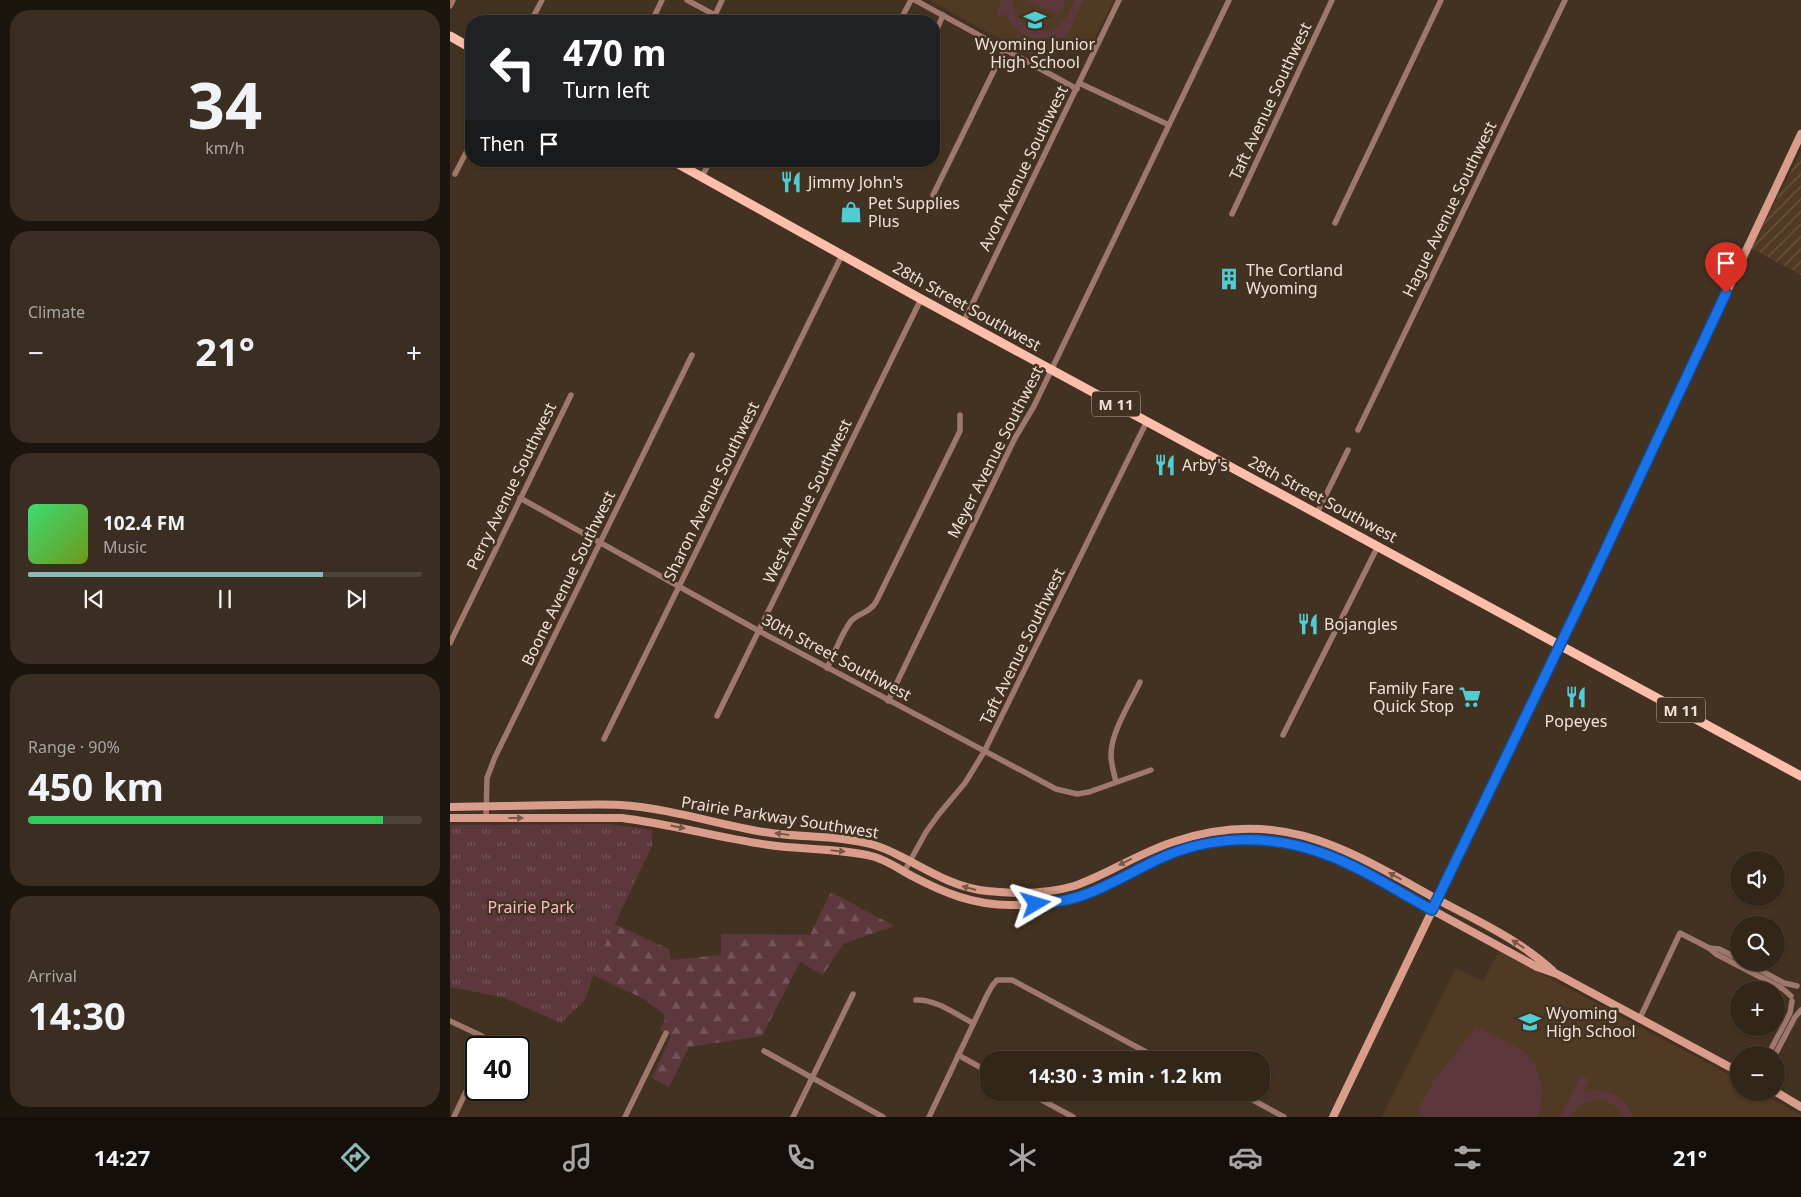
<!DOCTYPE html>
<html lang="en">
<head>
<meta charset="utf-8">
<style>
  body { margin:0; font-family:"Noto Sans",sans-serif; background:#3a2e22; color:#f1f3f6; height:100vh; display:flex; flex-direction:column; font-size:19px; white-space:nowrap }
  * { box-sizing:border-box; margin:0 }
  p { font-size:16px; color:#a8a5a2 }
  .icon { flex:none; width:28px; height:28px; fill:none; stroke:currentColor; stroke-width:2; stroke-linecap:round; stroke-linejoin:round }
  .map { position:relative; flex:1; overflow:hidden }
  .side { display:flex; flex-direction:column; gap:10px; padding:10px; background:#1c150e; width:450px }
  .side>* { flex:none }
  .guide { position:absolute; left:15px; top:15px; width:475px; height:152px; border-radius:20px; box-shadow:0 1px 4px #0004,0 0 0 1px #4d4338; background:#202124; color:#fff; overflow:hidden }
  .tools { position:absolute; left:1280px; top:851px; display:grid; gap:10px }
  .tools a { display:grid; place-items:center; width:55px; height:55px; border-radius:50%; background:#322619; box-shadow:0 1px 4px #0004,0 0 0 1px #4d4338; font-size:25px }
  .speed { position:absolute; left:15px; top:1036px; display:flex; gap:10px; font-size:25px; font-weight:700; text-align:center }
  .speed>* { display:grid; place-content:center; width:65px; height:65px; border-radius:50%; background:#322619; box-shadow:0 1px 4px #0004,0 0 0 1px #4d4338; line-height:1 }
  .speed .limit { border:2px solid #111; border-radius:8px; background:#fff; color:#111 }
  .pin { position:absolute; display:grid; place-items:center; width:42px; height:42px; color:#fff; margin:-51px -21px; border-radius:50% 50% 50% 0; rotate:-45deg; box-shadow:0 0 5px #0007 }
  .pin .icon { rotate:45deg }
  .me { position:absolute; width:55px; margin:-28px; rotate:83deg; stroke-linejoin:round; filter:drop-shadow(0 0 4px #0008) }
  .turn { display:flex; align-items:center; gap:18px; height:105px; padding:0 15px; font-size:22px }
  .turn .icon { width:65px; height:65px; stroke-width:2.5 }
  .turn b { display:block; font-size:35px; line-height:42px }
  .then { display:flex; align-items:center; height:48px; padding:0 15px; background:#0003; gap:10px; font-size:19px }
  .big { font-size:38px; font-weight:700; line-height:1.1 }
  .side .tile { flex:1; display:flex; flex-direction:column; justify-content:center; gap:8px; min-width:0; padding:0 18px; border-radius:20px; background:#3a2e22 }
  .side .dial { align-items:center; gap:0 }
  .dial b { font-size:65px; line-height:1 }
  .song { display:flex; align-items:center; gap:15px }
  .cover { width:60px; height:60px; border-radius:8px; background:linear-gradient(135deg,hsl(140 70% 55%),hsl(80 70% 35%)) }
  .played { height:5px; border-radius:2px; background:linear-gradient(90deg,#8bbbb9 75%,#4d4338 75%) }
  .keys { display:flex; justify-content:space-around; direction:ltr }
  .heat { display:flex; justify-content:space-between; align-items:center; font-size:28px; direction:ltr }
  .charge { height:8px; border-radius:4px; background:linear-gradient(90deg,#34c759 90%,#4d4338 0) }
  .trip { position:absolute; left:530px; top:1051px; width:290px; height:50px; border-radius:20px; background:#322619; box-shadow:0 1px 4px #0004,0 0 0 1px #4d4338; font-weight:700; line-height:50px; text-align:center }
  .dock { display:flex; height:80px; justify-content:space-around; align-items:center; background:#140f0a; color:#a8a5a2 }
  .dock .icon { width:35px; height:35px }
  .dock .on { color:#8bbbb9 }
  .dock b { font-size:22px; color:#f1f3f6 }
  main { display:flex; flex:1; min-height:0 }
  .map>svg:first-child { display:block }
  .built { fill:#513a24 }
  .industrial { fill:url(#industrial-furrows) }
  .green { fill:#5c383d }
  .forest { fill:url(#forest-firs) }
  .park { fill:url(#park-tufts) }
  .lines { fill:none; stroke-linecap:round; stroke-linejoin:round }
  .street { stroke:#9f786d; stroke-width:5.5 }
  .secondary { stroke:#da9d8b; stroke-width:8 }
  .primary { stroke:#febeab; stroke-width:9 }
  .oneway { fill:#785746 }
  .route-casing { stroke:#114b97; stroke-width:12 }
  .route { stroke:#1a73e8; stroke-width:9 }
  .labels { text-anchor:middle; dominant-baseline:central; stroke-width:5; stroke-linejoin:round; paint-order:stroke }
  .shield { fill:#433221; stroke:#bbada1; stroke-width:1 }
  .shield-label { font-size:15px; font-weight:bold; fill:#eee2d8 }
  .poi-label { font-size:16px; fill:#eee2d8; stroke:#433221; text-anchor:start }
  .street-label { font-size:16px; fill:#eee2d8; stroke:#433221 }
  .park-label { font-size:16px; fill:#f9bec6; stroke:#433221 }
</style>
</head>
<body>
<main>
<section class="side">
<div class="tile dial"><b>34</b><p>km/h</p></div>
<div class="tile"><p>Climate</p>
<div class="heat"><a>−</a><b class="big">21°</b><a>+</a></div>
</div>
<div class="tile">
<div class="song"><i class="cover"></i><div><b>102.4 FM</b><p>Music</p></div></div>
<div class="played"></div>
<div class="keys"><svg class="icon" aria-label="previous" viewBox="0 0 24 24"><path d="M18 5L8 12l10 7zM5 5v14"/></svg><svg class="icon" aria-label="pause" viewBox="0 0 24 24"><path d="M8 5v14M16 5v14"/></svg><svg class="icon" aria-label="next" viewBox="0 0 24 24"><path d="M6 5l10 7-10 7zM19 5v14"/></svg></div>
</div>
<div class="tile"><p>Range · 90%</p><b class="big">450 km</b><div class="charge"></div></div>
<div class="tile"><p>Arrival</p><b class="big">14:30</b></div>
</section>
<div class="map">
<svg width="1351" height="1117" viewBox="0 0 1351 1117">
  <defs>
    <pattern id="industrial-furrows" width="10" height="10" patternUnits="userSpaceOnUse" patternTransform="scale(1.25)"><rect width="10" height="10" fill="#513a24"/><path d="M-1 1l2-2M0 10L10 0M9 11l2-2" fill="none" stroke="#6a5643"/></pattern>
    <pattern id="forest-firs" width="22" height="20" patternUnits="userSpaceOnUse" patternTransform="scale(1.25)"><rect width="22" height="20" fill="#5c383d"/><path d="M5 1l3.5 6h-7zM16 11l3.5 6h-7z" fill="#745458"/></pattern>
    <pattern id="park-tufts" width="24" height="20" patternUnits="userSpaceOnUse" patternTransform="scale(1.25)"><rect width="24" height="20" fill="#5c383d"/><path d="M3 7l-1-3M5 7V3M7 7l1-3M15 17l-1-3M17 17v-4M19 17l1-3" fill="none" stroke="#745458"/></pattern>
  </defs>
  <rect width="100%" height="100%" fill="#433221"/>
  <!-- built -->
  <g class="built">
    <path d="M479 0H664L637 54 612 41 599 66Z"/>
    <path d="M1049 951 1289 1080V1092L1311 1093 1351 1115V1117H932L1006 968 1033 981Z"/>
  </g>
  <!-- industrial -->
  <path class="industrial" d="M1351 152V275L1301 248Z"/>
  <!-- green -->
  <g class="green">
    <path d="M552 0H563C563 27 594 43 613 21 619 16 621 7 625 0H634L615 40 606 36C585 44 563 35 556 12L553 18 546 13Z"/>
    <path d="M575 0H616L609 15Z"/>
    <path d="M1026 1027C1041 1035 1066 1044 1077 1055 1092 1070 1097 1099 1087 1117H972L969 1108 984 1080Z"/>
    <path d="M1131 1076 1139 1080 1134 1092C1155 1087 1176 1094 1182 1117H1173C1162 1093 1132 1095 1120 1117H1110Z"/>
  </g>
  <!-- forest -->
  <path class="forest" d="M381 892 444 926 393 944 373 975 350 962 312 1036 239 1047 219 1087 202 1078 221 1036 210 1030 215 1019 214 1014 194 999 143 975 149 957 164 924 219 949 221 960 271 955V934L360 935Z"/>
  <!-- park -->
  <path class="park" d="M160 824 202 830V846L149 957 135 1000 111 1023 52 997 0 987V825Z"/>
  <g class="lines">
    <!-- street -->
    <g class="street">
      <path d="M237 0 276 21"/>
      <path d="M465 0 627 89"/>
      <path d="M0 6 3 0"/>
      <path d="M265 15 272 0"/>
      <path d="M81 21 92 0"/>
      <path d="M202 21 212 0"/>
      <path d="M450 21 461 0"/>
      <path d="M484 36 493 15"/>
      <path d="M629 83 719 125"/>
      <path d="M5 174 21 143"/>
      <path d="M252 177 260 161"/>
      <path d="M483 195 554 50"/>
      <path d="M782 214 882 0"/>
      <path d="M885 223 991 0"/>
      <path d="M514 321 669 0"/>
      <path d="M908 430 1115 0"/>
      <path d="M70 498 309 631 606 789 627 794 639 792 701 770"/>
      <path d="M867 513 898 450"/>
      <path d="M0 643 121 395"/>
      <path d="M377 668C385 653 391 634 401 621 409 612 419 614 426 602L510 431V415"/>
      <path d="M438 701 565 438 584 406 779 0"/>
      <path d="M267 716 471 299"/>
      <path d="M833 735 928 546"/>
      <path d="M154 739 392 255"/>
      <path d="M666 782C664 773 661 764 661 755 661 732 680 703 690 682"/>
      <path d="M36 818 37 778 45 757 242 355"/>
      <path d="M454 872 476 832 489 814 515 783 534 752 697 421"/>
      <path d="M1259 948 1269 949 1289 959"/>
      <path d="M1295 962 1334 983 1347 986"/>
      <path d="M466 1000C486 999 505 1014 523 1023"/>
      <path d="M1189 1020 1230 933 1259 948 1266 954 1333 989 1341 996"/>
      <path d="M0 1021 32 1036 38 1043 36 1048"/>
      <path d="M314 1051 433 1117"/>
      <path d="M508 1055 539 1072"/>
      <path d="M1318 1055 1340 1013 1342 1001"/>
      <path d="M1325 1055 1345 1017 1351 1010"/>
      <path d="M577 1092 623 1117"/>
      <path d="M784 1092 801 1099 834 1117"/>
      <path d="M4 1117 26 1070"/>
      <path d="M175 1117 216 1033"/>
      <path d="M343 1117 403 994"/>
      <path d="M479 1117 537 995 542 986 547 980H562L711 1060"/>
    </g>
    <!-- secondary -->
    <g class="secondary">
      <path d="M0 807C37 806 74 806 111 805 131 805 150 804 170 805 218 808 266 824 314 832 350 838 389 835 424 845 435 848 446 854 456 859 482 873 507 888 537 891 565 894 597 894 624 886 659 874 690 852 726 841 835 805 902 853 994 903 1032 923 1072 942 1103 971"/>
      <path d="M0 818H172C221 824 269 838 319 845 354 850 391 848 425 857 438 861 451 870 462 876 494 893 524 905 560 905 589 905 620 902 646 890 671 879 694 865 718 855 780 830 845 838 903 867L1087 967 1107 974 1289 1072"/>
      <path d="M1326 1092 1351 1107"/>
      <path d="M883 1117 1149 563 1351 134"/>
    </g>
    <!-- primary -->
    <g class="primary">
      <path d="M0 36 21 48"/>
      <path d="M223 161 471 299 1351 776"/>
    </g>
  </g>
  <!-- one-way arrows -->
  <defs><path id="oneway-solid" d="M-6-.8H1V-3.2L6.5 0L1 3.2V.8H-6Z" transform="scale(1.25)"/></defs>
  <g class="oneway">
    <use href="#oneway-solid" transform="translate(66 818)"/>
    <use href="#oneway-solid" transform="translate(228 827) rotate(11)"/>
    <use href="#oneway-solid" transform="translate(332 834) rotate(-173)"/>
    <use href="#oneway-solid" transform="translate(388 851) rotate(6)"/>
    <use href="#oneway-solid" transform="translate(675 862) rotate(154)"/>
    <use href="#oneway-solid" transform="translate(945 876) rotate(-151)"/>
    <use href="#oneway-solid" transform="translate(519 888) rotate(-165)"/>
    <use href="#oneway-solid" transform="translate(1068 944) rotate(-147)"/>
  </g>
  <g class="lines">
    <!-- route casing -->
    <g class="route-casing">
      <path id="route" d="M586 904C601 903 616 901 631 896 658 887 683 871 709 859 760 835 819 834 872 853 909 866 947 891 982 910L1137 589 1276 293"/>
    </g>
    <!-- route -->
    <use href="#route" class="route"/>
  </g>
  <!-- icons -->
  <defs>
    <g id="school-bare" transform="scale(1.725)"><path d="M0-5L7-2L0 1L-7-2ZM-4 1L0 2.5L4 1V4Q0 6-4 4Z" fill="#51ccd3" stroke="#433221" stroke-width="2.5" paint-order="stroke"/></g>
    <g id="restaurant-bare" transform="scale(1.725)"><path d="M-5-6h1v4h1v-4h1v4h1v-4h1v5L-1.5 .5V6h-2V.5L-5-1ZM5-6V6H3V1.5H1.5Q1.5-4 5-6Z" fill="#51ccd3" stroke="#433221" stroke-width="2.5" paint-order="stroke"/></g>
    <g id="shop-bare" transform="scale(1.725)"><path d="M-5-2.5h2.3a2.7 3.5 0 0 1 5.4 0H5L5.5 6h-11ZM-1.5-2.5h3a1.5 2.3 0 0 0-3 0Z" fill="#51ccd3" stroke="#433221" stroke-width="2.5" paint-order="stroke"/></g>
    <g id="building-bare" transform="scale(1.725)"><path d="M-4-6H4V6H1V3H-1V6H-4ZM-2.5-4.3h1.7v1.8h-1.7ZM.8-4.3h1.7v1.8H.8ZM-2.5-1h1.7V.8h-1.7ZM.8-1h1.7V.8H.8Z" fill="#51ccd3" stroke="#433221" stroke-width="2.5" paint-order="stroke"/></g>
    <g id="supermarket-bare" transform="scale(1.725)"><path d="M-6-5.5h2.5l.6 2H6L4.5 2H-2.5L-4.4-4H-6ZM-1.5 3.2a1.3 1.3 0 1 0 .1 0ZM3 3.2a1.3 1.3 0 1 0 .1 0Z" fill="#51ccd3" stroke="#433221" stroke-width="2.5" paint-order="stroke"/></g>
  </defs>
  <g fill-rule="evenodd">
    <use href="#school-bare" x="585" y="20"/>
    <use href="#restaurant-bare" x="341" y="182"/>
    <use href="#shop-bare" x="401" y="212"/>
    <use href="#building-bare" x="779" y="279"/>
    <use href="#restaurant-bare" x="715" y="465"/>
    <use href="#restaurant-bare" x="858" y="624"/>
    <use href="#supermarket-bare" x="1020" y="697"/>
    <use href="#restaurant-bare" x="1126" y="697"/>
    <use href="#school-bare" x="1080" y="1022"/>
  </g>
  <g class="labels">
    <!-- shield labels -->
    <g class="shield">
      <rect x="642" y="391.5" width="48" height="25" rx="4"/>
      <rect x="1207" y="697.5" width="48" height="25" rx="4"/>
    </g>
    <g class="shield-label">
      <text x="666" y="404">M 11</text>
      <text x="1231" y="710">M 11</text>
    </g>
    <!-- poi labels -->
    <g class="poi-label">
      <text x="585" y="44" text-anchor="middle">Wyoming Junior<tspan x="585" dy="18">High School</tspan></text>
      <text x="358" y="182">Jimmy John's</text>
      <text x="418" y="203">Pet Supplies<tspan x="418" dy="18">Plus</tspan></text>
      <text x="796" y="270">The Cortland<tspan x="796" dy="18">Wyoming</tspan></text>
      <text x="732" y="465">Arby's</text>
      <text x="874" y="624">Bojangles</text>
      <text x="1004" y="688" text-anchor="end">Family Fare<tspan x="1004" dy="18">Quick Stop</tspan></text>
      <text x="1126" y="721" text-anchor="middle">Popeyes</text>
      <text x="1096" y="1013">Wyoming<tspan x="1096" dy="18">High School</tspan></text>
    </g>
    <!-- street labels -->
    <g class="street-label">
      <text transform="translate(820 101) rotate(-65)">Taft Avenue Southwest</text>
      <text transform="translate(573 168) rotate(-64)">Avon Avenue Southwest</text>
      <text transform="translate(999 209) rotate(-64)">Hague Avenue Southwest</text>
      <text transform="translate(517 306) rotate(29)">28th Street Southwest</text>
      <text transform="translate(545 452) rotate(-63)">Meyer Avenue Southwest</text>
      <text transform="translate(61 486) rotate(-64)">Perry Avenue Southwest</text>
      <text transform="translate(261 491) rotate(-64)">Sharon Avenue Southwest</text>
      <text transform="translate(873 499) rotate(28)">28th Street Southwest</text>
      <text transform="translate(357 501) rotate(-64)">West Avenue Southwest</text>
      <text transform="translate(118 578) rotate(-64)">Boone Avenue Southwest</text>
      <text transform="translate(572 646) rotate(-64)">Taft Avenue Southwest</text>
      <text transform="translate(387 657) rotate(28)">30th Street Southwest</text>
      <text transform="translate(330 817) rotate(9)">Prairie Parkway Southwest</text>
    </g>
    <!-- park labels -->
    <g class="park-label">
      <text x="81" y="907">Prairie Park</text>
    </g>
  </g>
</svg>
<div class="tools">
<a><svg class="icon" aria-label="sound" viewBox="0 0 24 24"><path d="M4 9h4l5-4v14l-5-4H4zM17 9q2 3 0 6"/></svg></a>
<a><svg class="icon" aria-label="search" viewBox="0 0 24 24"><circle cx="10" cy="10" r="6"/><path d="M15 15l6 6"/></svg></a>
<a>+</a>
<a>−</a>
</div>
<div class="speed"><div class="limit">40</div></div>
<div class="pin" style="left:1276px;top:293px;background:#d93025"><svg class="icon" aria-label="arrive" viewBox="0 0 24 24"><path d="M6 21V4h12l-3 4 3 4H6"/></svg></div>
<svg class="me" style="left:586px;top:904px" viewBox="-20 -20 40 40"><path d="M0-17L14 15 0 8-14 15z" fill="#1a73e8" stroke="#fff" stroke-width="4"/></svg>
<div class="trip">14:30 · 3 min · 1.2 km</div>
<div class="guide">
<div class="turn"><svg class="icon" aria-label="left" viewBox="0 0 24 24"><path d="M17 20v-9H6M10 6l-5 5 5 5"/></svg><div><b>470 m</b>Turn left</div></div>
<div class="then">Then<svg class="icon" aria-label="arrive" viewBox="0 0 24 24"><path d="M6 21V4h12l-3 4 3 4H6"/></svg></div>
</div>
</div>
</main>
<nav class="dock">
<b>14:27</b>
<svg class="icon on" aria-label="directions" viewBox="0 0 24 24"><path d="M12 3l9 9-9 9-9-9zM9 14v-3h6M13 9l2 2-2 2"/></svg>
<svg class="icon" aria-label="music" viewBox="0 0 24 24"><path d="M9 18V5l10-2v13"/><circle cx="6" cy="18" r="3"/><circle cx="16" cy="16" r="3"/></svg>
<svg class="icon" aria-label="phone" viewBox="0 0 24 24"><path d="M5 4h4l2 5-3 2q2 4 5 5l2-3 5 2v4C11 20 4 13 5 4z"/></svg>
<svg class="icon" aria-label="climate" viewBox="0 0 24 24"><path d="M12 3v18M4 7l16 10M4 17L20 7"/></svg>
<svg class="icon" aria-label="car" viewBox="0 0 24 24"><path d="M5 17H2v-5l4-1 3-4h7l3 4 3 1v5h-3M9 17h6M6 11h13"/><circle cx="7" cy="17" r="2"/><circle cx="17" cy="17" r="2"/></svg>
<svg class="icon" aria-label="filters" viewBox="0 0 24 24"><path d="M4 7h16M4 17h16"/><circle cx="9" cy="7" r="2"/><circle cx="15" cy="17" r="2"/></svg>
<b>21°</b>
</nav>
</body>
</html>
